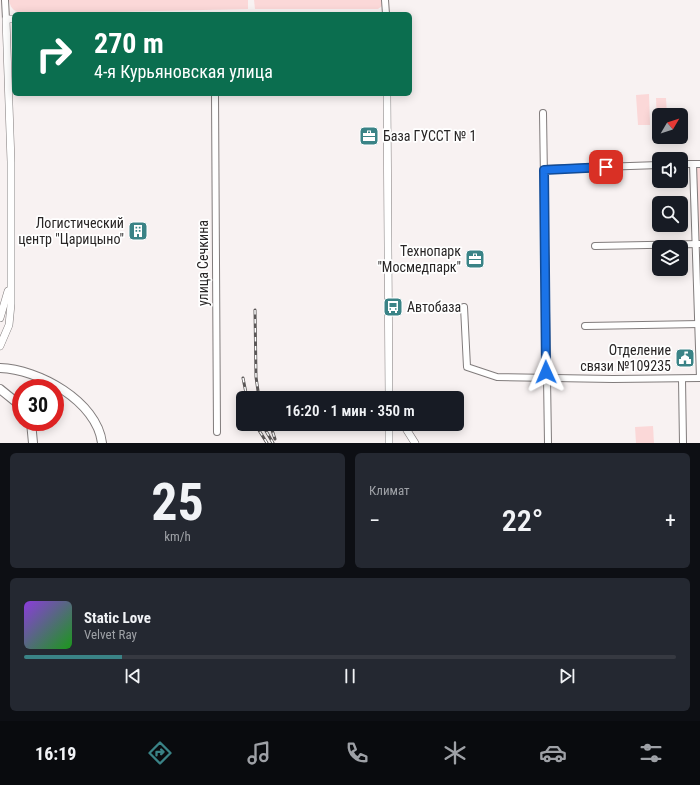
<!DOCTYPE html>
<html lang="ru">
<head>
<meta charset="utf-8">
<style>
  body { margin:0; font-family:"Roboto Condensed",sans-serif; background:#242831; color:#f1f3f6; height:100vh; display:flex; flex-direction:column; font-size:15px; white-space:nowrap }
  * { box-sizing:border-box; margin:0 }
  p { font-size:13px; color:#9ea1a6 }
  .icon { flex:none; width:22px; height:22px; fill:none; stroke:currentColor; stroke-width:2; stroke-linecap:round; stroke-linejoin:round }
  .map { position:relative; height:443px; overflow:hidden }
  .details { display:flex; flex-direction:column; gap:10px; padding:10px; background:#0d0f14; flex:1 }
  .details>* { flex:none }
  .top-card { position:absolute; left:12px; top:12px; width:400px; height:84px; border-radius:6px; box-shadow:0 2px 10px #0003; background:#0b6e4f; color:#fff; overflow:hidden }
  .needle { width:26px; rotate:51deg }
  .fabs { position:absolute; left:652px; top:108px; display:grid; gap:8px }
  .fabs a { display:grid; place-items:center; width:36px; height:36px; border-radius:6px; background:#171b24; box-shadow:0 2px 10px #0003; font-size:20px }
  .speed { position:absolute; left:12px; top:379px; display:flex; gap:8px; font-size:20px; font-weight:700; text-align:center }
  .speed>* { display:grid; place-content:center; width:52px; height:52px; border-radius:50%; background:#171b24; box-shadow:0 2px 10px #0003; line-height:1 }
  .speed .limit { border:6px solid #d22; background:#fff; color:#111 }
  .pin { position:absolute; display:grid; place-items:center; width:34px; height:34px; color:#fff; margin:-17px; border-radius:8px; box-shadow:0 2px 6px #0006 }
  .me { position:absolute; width:44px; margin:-22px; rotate:359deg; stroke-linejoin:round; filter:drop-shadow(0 0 3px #0008) }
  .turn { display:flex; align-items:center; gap:14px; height:84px; padding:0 16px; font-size:18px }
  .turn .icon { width:52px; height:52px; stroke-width:2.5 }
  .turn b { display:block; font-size:28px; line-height:34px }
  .big { font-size:30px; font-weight:600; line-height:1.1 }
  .details .widget { flex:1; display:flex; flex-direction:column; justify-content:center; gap:6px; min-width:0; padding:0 14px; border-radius:6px; background:#242831 }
  .details .dial { align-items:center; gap:0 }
  .dial b { font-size:52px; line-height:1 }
  .song { display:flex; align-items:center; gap:12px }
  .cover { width:48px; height:48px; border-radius:6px; background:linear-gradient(135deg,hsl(270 70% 55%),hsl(120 70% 35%)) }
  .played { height:4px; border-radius:2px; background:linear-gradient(90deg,#3a8386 15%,#363941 15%) }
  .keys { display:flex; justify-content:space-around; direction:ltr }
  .heat { display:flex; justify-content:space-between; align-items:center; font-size:22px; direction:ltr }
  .details .tiles { flex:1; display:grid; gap:10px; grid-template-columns:1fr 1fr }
  .widget:last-child { grid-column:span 2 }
  .trip { position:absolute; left:236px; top:391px; width:228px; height:40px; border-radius:6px; background:#171b24; box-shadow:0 2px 10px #0003; font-weight:600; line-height:40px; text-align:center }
  .dock { display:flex; height:64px; justify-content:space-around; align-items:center; background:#090b0e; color:#9ea1a6 }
  .dock .icon { width:28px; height:28px }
  .dock .selected { color:#3a8386 }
  .dock b { font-size:18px; color:#f1f3f6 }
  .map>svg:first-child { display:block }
  .green { fill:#fbd8d8 }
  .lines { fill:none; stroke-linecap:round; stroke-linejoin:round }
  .minor-casing { stroke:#817c7c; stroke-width:8 }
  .tertiary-casing { stroke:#817c7c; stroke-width:8 }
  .secondary-casing { stroke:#817c7c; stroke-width:10 }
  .minor { stroke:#fff; stroke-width:6 }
  .tertiary { stroke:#fff; stroke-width:7 }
  .secondary { stroke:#fff; stroke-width:8 }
  .rail-casing { stroke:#5b5757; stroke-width:3 }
  .rail { stroke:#fff; stroke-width:1.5; stroke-dasharray:4.5; stroke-linecap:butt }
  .route-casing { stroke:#114b97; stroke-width:10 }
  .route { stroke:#1a73e8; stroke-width:7 }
  .labels { text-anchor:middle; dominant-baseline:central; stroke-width:3.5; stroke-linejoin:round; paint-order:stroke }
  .poi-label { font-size:14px; fill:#282525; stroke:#fff; text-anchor:end }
  .street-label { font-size:14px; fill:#282525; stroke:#fff }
</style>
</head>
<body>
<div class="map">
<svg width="700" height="443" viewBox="0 0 700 443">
  <rect width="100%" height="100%" fill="#f8f2f2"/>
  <!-- green -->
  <g class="green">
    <path d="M9 0H248V9L24 14C15 12 11 10 9 0Z"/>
    <path d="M254 0H382V6L378 9H255Z"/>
    <path d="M649 94 650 125H638L636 95Z"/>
    <path d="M656 98H666L667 115H659V124H657Z"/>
    <path d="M696 168H700V241H697Z"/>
    <path d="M653 426 654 443H636L635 427Z"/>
  </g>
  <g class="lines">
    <!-- minor casing -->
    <g class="minor-casing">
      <g id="minor">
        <path d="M5 0 6 19"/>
        <path d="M385 0 386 14"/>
        <path d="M215 94 217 432"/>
        <path d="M543 113 548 443"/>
        <path d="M681 164H700"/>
        <path d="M693 164 700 378"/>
        <path d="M544 169 659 165"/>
        <path d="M595 246 700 244"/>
        <path d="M464 307 467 367 497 377 613 379 700 378"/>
        <path d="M585 326 700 324"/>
        <path d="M682 379 683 443"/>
      </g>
    </g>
    <!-- tertiary casing -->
    <g class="tertiary-casing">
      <g id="tertiary">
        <path d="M387 94 389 398"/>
        <path d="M0 318 8 291"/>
        <path d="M0 346 9 325 11 304V162L6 19H14"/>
        <path d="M389 424V443"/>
        <path d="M403 424 415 443"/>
      </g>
    </g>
    <!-- secondary casing -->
    <g class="secondary-casing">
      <g id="secondary">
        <path d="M0 368C38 369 97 401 102 443"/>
        <path d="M0 389 21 406"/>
        <path d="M31 422 33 443"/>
      </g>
    </g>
    <!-- minor -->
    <use href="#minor" class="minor"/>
    <!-- tertiary -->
    <use href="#tertiary" class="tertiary"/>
    <!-- secondary -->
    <use href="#secondary" class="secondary"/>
    <!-- rail casing -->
    <g class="rail-casing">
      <g id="rail">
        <path d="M255 310 256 377 259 398"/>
        <path d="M243 378 247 398"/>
        <path d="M255 424 267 443"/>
        <path d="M262 424 273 443"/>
        <path d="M270 424 275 439"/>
      </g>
    </g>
    <!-- rail -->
    <use href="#rail" class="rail"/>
  </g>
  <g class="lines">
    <!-- route casing -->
    <g class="route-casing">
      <path id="route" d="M546 372 544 170 606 167"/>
    </g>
    <!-- route -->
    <use href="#route" class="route"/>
  </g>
  <!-- icons -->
  <defs>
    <g id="office-square" transform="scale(1)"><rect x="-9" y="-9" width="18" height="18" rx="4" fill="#3a8386" stroke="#fff"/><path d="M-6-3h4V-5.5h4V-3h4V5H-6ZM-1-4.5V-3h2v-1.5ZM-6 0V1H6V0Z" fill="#fff"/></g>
    <g id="building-square" transform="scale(1)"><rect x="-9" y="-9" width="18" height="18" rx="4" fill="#3a8386" stroke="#fff"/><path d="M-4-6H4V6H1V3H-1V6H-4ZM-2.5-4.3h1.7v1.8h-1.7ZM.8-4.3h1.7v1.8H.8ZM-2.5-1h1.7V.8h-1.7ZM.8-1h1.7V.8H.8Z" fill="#fff"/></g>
    <g id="bus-square" transform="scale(1)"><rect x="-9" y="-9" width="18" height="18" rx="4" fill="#3a8386" stroke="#fff"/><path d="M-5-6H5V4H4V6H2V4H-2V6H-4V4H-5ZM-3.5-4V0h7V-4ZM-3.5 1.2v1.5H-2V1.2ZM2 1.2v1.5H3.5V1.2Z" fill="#fff"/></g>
    <g id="civic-square" transform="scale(1)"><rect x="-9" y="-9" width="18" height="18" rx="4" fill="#3a8386" stroke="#fff"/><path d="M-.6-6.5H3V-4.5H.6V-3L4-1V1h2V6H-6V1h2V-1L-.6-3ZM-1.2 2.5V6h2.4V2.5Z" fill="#fff"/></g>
  </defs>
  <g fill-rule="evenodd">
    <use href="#office-square" x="369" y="136"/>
    <use href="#building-square" x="138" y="231"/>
    <use href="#office-square" x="475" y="259"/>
    <use href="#bus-square" x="393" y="307"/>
    <use href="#civic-square" x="685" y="358"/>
  </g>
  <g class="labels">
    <!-- poi labels -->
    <g class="poi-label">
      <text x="383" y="136" text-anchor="start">База ГУССТ № 1</text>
      <text x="124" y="223">Логистический<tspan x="124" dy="16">центр "Царицыно"</tspan></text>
      <text x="461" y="251">Технопарк<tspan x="461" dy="16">"Мосмедпарк"</tspan></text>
      <text x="407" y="307" text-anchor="start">Автобаза</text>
      <text x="671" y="350">Отделение<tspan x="671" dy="16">связи №109235</tspan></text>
    </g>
    <!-- street labels -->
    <g class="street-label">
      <text transform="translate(203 263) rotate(-90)">улица Сечкина</text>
    </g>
  </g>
</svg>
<div class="fabs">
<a><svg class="needle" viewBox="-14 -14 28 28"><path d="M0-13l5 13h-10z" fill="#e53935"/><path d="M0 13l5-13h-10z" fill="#9ea1a6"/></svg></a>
<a><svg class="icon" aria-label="sound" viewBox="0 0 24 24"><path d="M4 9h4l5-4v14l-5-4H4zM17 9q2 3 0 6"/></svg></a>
<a><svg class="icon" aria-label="search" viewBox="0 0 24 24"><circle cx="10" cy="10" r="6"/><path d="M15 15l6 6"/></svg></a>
<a><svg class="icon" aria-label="layers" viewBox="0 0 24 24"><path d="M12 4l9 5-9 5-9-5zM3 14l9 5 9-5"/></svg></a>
</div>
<div class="speed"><div class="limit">30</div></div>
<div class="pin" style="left:606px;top:167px;background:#d93025"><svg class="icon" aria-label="arrive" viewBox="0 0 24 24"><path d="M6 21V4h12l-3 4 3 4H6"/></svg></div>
<svg class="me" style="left:546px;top:372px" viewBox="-20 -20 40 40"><path d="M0-17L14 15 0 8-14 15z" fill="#1a73e8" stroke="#fff" stroke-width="4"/></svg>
<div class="trip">16:20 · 1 мин · 350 m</div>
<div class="top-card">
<div class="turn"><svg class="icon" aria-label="right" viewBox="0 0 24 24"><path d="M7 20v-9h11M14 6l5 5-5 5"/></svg><div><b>270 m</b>4-я Курьяновская улица</div></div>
</div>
</div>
<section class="details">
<div class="tiles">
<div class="widget dial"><b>25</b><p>km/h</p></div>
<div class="widget"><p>Климат</p>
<div class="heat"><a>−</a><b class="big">22°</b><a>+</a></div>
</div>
<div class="widget">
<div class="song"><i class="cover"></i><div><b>Static Love</b><p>Velvet Ray</p></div></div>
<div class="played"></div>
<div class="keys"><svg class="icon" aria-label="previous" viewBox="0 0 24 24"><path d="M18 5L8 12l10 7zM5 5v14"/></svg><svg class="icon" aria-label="pause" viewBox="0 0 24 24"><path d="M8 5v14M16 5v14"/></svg><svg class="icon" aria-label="next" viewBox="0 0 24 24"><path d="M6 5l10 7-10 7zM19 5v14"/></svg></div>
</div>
</div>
</section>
<nav class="dock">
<b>16:19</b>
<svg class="icon selected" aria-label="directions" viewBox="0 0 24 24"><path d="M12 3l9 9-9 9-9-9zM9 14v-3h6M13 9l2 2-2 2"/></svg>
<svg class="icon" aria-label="music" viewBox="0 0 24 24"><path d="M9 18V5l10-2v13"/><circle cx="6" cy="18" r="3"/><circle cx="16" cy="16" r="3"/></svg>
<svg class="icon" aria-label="phone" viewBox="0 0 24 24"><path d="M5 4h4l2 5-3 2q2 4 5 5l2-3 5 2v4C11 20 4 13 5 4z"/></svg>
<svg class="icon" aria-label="climate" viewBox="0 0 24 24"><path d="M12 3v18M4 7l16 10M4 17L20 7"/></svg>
<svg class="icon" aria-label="car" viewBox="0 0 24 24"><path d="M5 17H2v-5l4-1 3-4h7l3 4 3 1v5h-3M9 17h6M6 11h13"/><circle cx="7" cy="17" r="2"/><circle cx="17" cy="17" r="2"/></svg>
<svg class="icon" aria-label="filters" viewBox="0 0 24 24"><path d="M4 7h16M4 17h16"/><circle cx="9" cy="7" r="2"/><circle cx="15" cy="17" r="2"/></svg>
</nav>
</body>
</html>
